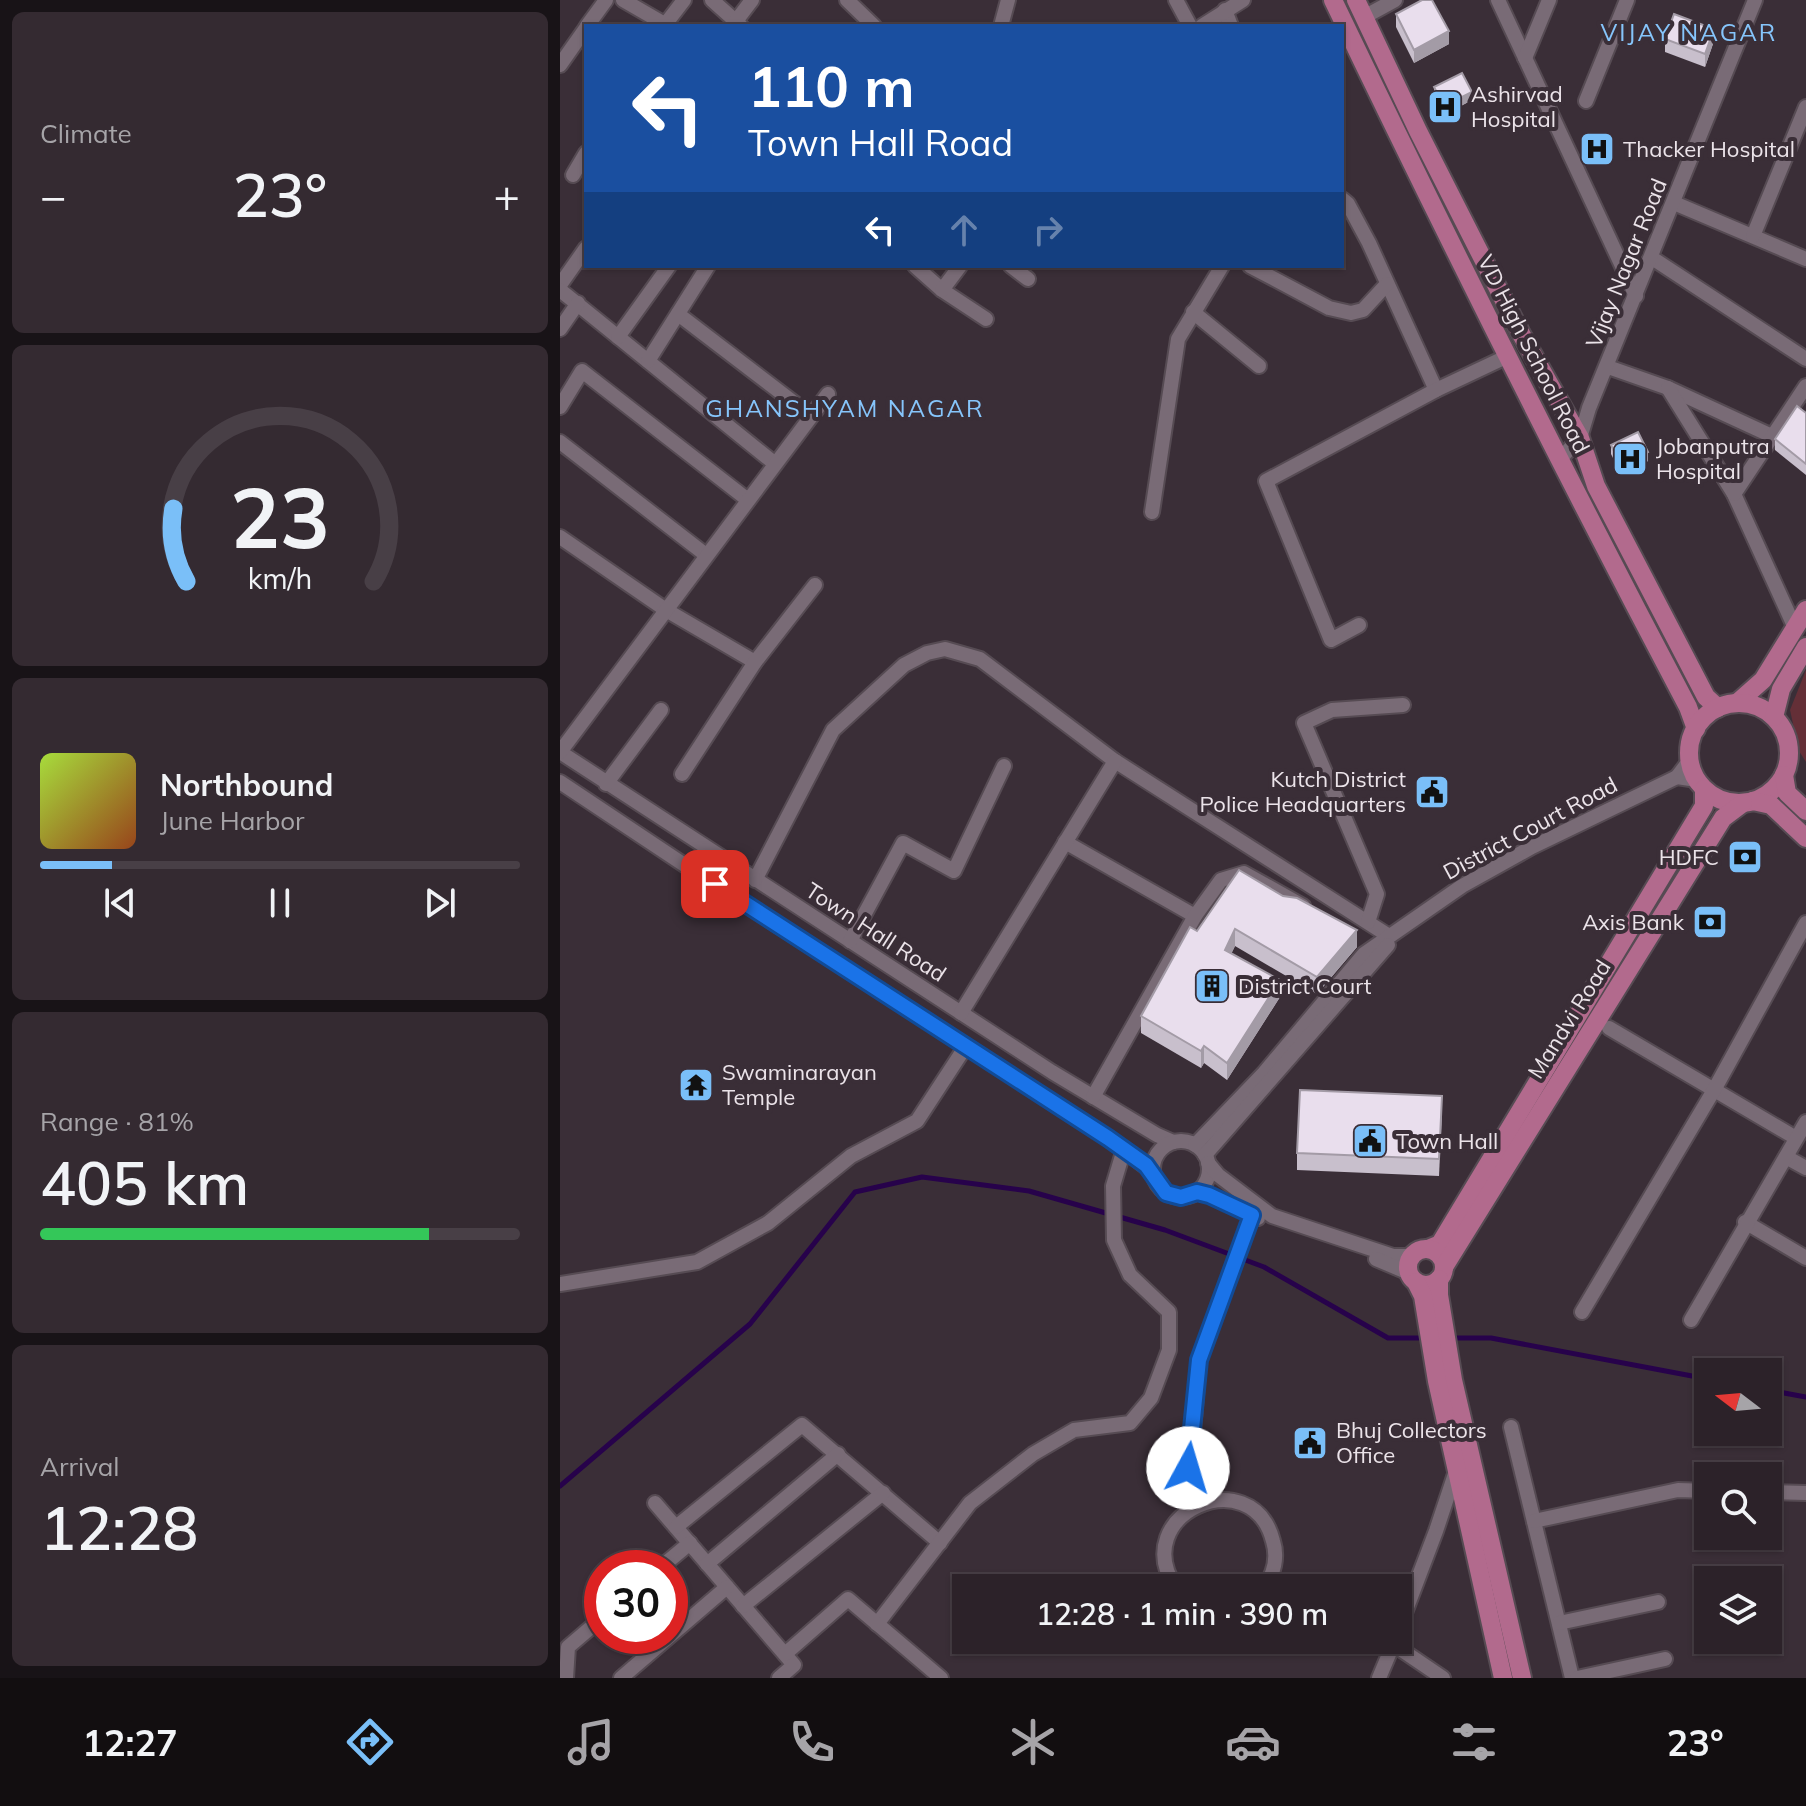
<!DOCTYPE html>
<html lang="en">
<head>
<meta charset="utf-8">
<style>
  body { margin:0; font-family:Mulish,sans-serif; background:#342a31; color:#f1f3f6; height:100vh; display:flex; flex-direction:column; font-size:30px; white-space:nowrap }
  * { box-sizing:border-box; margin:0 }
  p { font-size:26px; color:#a6a4a8 }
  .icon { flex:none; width:44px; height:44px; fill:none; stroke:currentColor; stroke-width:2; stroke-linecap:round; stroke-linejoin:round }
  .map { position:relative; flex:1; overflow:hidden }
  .details { display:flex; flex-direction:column; gap:12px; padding:12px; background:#181317; width:560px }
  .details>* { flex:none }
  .hud { position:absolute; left:24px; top:24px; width:760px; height:244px; border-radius:0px; box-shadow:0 2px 6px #0004,0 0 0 2px #483f46; background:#1a4fa0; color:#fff; overflow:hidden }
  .needle { width:52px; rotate:286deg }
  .tools { position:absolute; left:1134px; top:1358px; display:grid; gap:16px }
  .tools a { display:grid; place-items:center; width:88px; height:88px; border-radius:0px; background:#2c2229; box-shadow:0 2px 6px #0004,0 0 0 2px #483f46; font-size:40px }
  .speed { position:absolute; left:24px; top:1550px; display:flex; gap:16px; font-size:40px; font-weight:700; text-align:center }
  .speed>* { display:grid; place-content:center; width:104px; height:104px; border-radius:50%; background:#2c2229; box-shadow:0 2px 6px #0004,0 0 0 2px #483f46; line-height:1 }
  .speed .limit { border:12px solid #d22; background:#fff; color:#111 }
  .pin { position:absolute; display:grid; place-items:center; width:68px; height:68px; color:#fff; margin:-34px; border-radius:16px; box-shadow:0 4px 12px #0006 }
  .me { position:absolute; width:88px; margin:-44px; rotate:6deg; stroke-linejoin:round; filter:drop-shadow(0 0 6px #0008) }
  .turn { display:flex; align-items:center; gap:28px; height:168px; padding:0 32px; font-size:36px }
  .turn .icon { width:104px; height:104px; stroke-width:2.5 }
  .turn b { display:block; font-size:56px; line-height:68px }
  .lanes { display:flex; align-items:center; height:76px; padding:0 32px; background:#0003; justify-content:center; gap:40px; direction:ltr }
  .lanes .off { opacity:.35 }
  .big { font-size:60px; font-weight:600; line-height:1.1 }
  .details .card { flex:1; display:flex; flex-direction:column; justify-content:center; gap:12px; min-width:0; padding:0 28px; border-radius:12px; background:#342a31 }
  .details .dial { align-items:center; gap:0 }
  .dial svg { height:208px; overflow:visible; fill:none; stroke:#483f46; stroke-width:7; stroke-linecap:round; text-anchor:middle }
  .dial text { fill:#f1f3f6; stroke:none }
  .song { display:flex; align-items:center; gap:24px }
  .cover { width:96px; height:96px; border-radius:12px; background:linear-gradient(135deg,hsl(80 70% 55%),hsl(20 70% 35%)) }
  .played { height:8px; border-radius:4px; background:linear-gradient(90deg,#7abff8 15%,#483f46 15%) }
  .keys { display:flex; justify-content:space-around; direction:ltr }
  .heat { display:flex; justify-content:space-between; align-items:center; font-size:44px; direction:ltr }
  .charge { height:12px; border-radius:6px; background:linear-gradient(90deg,#34c759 81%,#483f46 0) }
  .trip { position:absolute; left:392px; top:1574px; width:460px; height:80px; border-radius:0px; background:#2c2229; box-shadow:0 2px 6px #0004,0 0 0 2px #483f46; font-weight:600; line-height:80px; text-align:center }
  .tab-bar { display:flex; height:128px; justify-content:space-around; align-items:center; background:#120e10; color:#a6a4a8 }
  .tab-bar .icon { width:56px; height:56px }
  .tab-bar .active { color:#7abff8 }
  .tab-bar b { font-size:36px; color:#f1f3f6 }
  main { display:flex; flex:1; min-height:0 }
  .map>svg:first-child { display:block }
  .green { fill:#642f37 }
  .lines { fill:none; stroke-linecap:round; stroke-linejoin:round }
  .stream { stroke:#27024b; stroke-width:5 }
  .minor-casing { stroke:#564b53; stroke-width:18 }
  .major-casing { stroke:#564b53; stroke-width:22 }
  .minor { stroke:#796b76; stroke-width:14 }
  .major { stroke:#b26a8d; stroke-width:18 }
  .wall { fill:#c8bfcc }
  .shaded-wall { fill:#a39ba6 }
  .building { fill:#e9deed; stroke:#a39ba6; stroke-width:2 }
  .route-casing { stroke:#114b97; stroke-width:20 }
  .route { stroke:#1a73e8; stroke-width:14 }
  .labels { text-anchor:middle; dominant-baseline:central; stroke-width:8; stroke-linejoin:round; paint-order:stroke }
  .poi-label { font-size:22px; fill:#ebe3e9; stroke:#3a2e37; text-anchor:start }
  .street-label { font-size:22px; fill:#ebe3e9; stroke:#3a2e37 }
  .neighbourhood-label { font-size:24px; letter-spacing:2px; fill:#86c5fb; stroke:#3a2e37 }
</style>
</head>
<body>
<main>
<section class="details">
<div class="card"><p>Climate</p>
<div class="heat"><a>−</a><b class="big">23°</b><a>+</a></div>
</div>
<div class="card dial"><svg viewBox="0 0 100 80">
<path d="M14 69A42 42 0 1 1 86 69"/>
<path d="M14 69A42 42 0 0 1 9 41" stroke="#7abff8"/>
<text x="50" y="56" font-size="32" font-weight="700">23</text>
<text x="50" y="72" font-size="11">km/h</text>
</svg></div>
<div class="card">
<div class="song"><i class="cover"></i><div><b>Northbound</b><p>June Harbor</p></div></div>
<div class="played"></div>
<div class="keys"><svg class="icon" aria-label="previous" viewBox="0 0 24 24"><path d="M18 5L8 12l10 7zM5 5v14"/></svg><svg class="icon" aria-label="pause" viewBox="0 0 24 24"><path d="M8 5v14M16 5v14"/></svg><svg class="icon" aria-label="next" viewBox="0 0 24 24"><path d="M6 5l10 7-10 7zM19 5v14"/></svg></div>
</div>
<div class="card"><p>Range · 81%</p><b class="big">405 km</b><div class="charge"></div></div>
<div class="card"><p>Arrival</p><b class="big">12:28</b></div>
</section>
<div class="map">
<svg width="1246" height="1678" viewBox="0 0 1246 1678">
  <rect width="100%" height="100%" fill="#3a2e37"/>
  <!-- green -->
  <path class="green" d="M1246 670V762L1239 751 1230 710Z"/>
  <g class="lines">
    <!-- stream -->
    <g class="stream">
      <path d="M892 1338H931L1148 1379"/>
      <path d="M1208 1390 1246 1397"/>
      <path d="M0 1486 190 1324 295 1192 362 1177 469 1191 605 1230 704 1267 828 1338H866"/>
    </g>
    <!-- minor casing -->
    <g class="minor-casing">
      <g id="minor">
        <path d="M63 0 108 26"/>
        <path d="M152 0 181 26"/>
        <path d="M287 0 314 26"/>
        <path d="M616 0 630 26"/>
        <path d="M938 0 1076 296"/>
        <path d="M665 10 671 26"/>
        <path d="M804 17 835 0"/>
        <path d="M176 21 192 0"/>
        <path d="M27 26 46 0"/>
        <path d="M104 26 124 0"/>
        <path d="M441 26 448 0"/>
        <path d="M642 26 683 0"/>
        <path d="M965 58 989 0"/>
        <path d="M0 65 26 28"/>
        <path d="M1026 101 1067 0"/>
        <path d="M13 175 26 153"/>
        <path d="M782 199 788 204 809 243 876 390"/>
        <path d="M1114 203 1246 259"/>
        <path d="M1193 236 1246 107"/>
        <path d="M1092 258 1246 359"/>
        <path d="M355 266 382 290 426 319"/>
        <path d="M451 266 468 279"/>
        <path d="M690 266 769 308 791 313 803 310 827 284"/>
        <path d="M0 285 26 248"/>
        <path d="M0 290 214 463"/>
        <path d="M382 290 400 266"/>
        <path d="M633 312 699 366"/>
        <path d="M118 314 250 415"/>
        <path d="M0 329 18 303"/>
        <path d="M58 337 109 266"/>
        <path d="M88 361 148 266"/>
        <path d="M1048 367 1108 388 1212 436"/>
        <path d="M1108 388 1174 494 1235 628"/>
        <path d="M0 407 22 371 188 500"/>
        <path d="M0 442 146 555"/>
        <path d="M1000 459 1020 438 1029 408 1195 0"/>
        <path d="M1174 494 1246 386"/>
        <path d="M592 512 618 339 662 266"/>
        <path d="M0 537 106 610 195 662"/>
        <path d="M799 625 771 640 706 481 876 390 948 356"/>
        <path d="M0 752 492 1072 597 1135 613 1142"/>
        <path d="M0 752 268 394"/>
        <path d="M122 774 195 662 255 585"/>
        <path d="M1117 777 1137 780"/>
        <path d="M0 782 129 868 548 1138 593 1172"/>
        <path d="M46 784 101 710"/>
        <path d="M505 842 635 916"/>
        <path d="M195 880 273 730 344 665 367 653 385 649 420 659 555 761 829 936"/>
        <path d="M808 922 817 894 744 723 772 710 843 705"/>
        <path d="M290 941 343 843 394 871 444 766"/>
        <path d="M401 1013 555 761"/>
        <path d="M1049 1028 1236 1138"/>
        <path d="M533 1097 635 916 661 880 684 873 743 906"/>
        <circle cx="621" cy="1169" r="28"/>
        <path d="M635 1145 704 1073 804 954 902 886 972 847 1117 777 1130 760"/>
        <path d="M645 1155 828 945"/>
        <path d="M1226 1157 1246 1168"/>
        <path d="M648 1163 658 1175 712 1216 833 1256H852"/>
        <path d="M637 1192 649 1195 698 1218"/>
        <path d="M1185 1222 1246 1258"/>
        <path d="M816 1259 849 1273"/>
        <path d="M0 1284 137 1262 208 1223 291 1156 357 1121 406 1046"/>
        <path d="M1022 1312 1154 1090 1246 923"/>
        <path d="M1131 1320 1246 1122"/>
        <path d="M951 1427 1012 1678"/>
        <path d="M1208 1492 1246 1493"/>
        <path d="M95 1503 234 1665 219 1678"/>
        <path d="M626 1512 639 1360 692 1215"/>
        <path d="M974 1521 1118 1490 1148 1491"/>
        <path d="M116 1527 242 1425 380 1543"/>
        <path d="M147 1564 278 1454"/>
        <path d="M100 1568 130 1543"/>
        <path d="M616 1588C566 1514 692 1459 713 1541 718 1557 714 1574 704 1588"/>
        <path d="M183 1606 323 1493"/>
        <path d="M999 1623 1098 1602"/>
        <path d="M317 1624 410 1503 473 1454 514 1430 570 1423 591 1398 609 1350V1312L570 1275 554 1240 553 1186 564 1149"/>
        <path d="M838 1631 876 1531 896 1471"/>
        <path d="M827 1640 883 1678"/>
        <path d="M225 1654 288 1599 381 1678"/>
        <path d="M6 1678 8 1647 42 1618"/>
        <path d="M61 1678 167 1587"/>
        <path d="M819 1678 835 1640"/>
        <path d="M1017 1678 1105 1659"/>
      </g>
    </g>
    <!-- major casing -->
    <g class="major-casing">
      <g id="major">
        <path d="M773 0C887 238 1005 474 1128 707L1136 729"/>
        <path d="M796 0 858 131 961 334 1020 438 1036 486 1146 697 1158 708"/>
        <path d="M1177 703 1203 680 1246 610"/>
        <circle cx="1179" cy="753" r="50"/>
        <path d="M1214 717 1221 689 1246 647"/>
        <path d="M1224 775 1227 793 1246 811"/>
        <path d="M1193 801 1211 805 1246 838"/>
        <path d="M868 1249 880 1244 1144 806V789"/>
        <circle cx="866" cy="1267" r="18"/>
        <path d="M884 1267 1163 818 1183 803"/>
        <path d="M879 1279V1295L893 1380 962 1678"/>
        <path d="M856 1282 863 1296 877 1381 943 1678"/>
      </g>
    </g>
    <!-- minor -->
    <use href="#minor" class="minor"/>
    <!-- major -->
    <use href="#major" class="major"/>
  </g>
  <!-- wall -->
  <g class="wall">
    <path d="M836 14 889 44 854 63 836 27Z"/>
    <path d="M1105 39 1154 41 1145 67 1105 52Z"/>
    <path d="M874 87 912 100 884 115 874 96Z"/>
    <path d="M1030 144 1051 154 1037 162 1030 148Z"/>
    <path d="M1246 413V475L1215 450V439Z"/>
    <path d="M1051 445 1088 461 1061 474 1051 454Z"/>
    <path d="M723 896 797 947 757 994 675 946 671 954 720 997 667 1080 644 1063 641 1068 581 1033V1016L637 931Z"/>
    <path d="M882 1113 879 1176 737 1170V1153Z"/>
  </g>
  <!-- shaded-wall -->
  <g class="shaded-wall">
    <path d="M1154 29V41L1145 67V54Z"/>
    <path d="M889 31V44L854 63V50Z"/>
    <path d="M912 92V100L884 115V106Z"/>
    <path d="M1051 149V154L1037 162V157Z"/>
    <path d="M1088 452V461L1061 474V465Z"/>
    <path d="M675 929V946L665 967V950Z"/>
    <path d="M797 930V947L757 994V977Z"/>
    <path d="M720 980V997L667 1080V1063Z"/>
    <path d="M644 1046V1063L641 1068V1051Z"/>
  </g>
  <!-- building -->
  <g class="building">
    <path d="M862 0H872L889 31 854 50 836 14Z"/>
    <path d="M1114 14 1154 29 1145 54 1105 39Z"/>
    <path d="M902 73 912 92 884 106 874 87Z"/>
    <path d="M1043 136 1051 149 1037 157 1030 144Z"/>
    <path d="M1237 406 1246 413V464L1215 439Z"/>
    <path d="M1078 432 1088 452 1061 465 1051 445Z"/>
    <path d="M679 870 723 896 737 898 797 930 757 977 675 929 665 950 720 980 667 1063 644 1046 641 1051 581 1016 630 927 637 931Z"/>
    <path d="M740 1090 882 1096 879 1159 737 1153Z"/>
  </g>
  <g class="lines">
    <!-- route casing -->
    <g class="route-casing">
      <path id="route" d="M155 884 548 1138 586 1165 606 1193 621 1197 637 1192 649 1195 692 1215 639 1360 628 1468"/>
    </g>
    <!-- route -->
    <use href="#route" class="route"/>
  </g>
  <!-- icons -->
  <defs>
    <g id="hospital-square" transform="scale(1.8)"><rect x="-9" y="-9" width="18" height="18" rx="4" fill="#7abff8" stroke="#3a2e37"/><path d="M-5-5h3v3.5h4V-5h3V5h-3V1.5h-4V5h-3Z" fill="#111"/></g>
    <g id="civic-square" transform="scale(1.8)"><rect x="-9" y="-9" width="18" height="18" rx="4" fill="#7abff8" stroke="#3a2e37"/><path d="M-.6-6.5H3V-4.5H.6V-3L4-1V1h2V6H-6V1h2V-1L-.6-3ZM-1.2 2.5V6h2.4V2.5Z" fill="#111"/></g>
    <g id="bank-square" transform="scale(1.8)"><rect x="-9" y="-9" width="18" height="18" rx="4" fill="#7abff8" stroke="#3a2e37"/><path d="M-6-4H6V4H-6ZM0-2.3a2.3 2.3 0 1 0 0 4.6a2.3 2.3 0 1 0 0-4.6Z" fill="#111"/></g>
    <g id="building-square" transform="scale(1.8)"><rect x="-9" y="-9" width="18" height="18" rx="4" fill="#7abff8" stroke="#3a2e37"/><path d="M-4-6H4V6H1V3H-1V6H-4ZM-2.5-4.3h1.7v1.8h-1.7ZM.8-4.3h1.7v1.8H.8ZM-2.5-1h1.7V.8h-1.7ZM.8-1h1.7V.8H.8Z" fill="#111"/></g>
    <g id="temple-square" transform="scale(1.8)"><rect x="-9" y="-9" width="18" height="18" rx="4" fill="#7abff8" stroke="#3a2e37"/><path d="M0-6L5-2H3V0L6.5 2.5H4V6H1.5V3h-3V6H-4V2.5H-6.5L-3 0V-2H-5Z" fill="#111"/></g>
  </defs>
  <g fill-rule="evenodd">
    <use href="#hospital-square" x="885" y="107"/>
    <use href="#hospital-square" x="1037" y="149"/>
    <use href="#hospital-square" x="1070" y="459"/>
    <use href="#civic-square" x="872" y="792"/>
    <use href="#bank-square" x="1185" y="857"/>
    <use href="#bank-square" x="1150" y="922"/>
    <use href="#building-square" x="652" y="986"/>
    <use href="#temple-square" x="136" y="1085"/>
    <use href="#civic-square" x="810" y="1141"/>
    <use href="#civic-square" x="750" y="1443"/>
  </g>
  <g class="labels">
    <!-- poi labels -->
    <g class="poi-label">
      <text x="911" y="94">Ashirvad<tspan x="911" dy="25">Hospital</tspan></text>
      <text x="1063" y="149">Thacker Hospital</text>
      <text x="1096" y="446">Jobanputra<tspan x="1096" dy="25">Hospital</tspan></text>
      <text x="846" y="779" text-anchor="end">Kutch District<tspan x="846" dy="25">Police Headquarters</tspan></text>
      <text x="1159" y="857" text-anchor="end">HDFC</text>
      <text x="1124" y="922" text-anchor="end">Axis Bank</text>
      <text x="678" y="986">District Court</text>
      <text x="162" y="1072">Swaminarayan<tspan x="162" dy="25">Temple</tspan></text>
      <text x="836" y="1141">Town Hall</text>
      <text x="776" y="1430">Bhuj Collectors<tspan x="776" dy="25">Office</tspan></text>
    </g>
    <!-- street labels -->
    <g class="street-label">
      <text transform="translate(1066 263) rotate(-68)">Vijay Nagar Road</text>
      <text transform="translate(974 354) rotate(63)">VD High School Road</text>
      <text transform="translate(970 828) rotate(-28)">District Court Road</text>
      <text transform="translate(316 932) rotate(33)">Town Hall Road</text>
      <text transform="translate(1009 1019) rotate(-58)">Mandvi Road</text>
    </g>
    <!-- neighbourhood labels -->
    <g class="neighbourhood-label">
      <text x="1129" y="32">VIJAY NAGAR</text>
      <text x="285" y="408">GHANSHYAM NAGAR</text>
    </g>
  </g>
</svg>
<div class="tools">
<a><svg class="needle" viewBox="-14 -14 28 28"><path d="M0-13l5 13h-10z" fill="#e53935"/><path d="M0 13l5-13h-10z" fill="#a6a4a8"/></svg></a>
<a><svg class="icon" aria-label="search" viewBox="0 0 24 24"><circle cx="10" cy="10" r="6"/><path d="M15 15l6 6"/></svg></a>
<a><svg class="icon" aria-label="layers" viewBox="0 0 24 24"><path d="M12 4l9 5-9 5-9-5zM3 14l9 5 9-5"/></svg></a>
</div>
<div class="speed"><div class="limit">30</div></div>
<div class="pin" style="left:155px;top:884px;background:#d93025"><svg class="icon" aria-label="arrive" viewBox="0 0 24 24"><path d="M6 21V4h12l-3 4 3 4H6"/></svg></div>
<svg class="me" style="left:628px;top:1468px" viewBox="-20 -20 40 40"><circle r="19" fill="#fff"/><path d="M0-13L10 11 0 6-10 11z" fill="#1a73e8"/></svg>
<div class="trip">12:28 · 1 min · 390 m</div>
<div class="hud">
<div class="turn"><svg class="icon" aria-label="left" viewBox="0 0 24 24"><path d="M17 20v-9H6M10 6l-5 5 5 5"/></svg><div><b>110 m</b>Town Hall Road</div></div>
<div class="lanes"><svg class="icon" aria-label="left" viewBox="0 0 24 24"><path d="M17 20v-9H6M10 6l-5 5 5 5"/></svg><svg class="icon off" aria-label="ahead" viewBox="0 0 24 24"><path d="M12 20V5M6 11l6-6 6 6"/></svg><svg class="icon off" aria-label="right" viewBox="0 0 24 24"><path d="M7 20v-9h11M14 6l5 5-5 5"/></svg></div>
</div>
</div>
</main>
<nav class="tab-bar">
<b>12:27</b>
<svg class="icon active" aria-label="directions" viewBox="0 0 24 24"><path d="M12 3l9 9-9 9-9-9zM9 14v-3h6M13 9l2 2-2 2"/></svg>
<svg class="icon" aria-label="music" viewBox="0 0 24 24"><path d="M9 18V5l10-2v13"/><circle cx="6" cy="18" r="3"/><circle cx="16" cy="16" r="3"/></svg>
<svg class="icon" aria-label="phone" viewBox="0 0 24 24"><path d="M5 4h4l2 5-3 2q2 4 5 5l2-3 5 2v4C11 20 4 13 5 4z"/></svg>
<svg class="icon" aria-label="climate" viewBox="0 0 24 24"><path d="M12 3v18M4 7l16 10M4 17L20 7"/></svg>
<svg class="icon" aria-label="car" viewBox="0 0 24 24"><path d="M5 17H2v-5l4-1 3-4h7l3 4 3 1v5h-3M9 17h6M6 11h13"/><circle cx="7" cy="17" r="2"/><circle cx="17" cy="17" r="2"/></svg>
<svg class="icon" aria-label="filters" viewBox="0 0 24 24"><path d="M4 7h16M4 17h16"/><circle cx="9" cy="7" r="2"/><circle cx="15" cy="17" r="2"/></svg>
<b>23°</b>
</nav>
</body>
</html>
